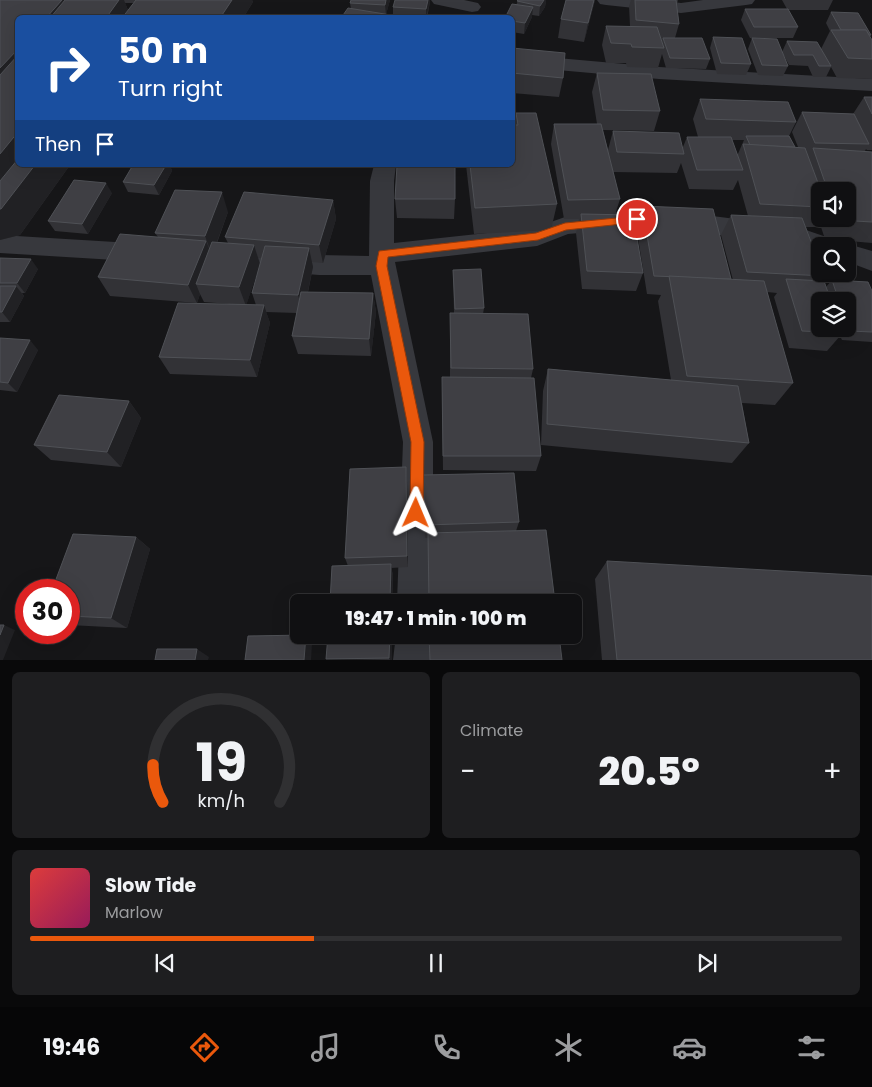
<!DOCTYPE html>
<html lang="en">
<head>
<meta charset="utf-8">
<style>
  body { margin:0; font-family:Poppins,sans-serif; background:#1e1e20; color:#f1f3f6; height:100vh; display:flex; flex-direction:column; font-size:19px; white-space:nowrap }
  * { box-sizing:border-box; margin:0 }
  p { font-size:16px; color:#9c9d9f }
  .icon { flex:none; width:28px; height:28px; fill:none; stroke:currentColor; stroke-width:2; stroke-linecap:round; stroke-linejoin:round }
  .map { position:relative; height:660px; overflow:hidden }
  .sheet { display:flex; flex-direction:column; gap:12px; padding:12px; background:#09090a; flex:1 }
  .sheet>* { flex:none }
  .guide { position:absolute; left:15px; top:15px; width:500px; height:152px; border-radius:8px; box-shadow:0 5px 20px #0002,0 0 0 1px #303032; background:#1a4fa0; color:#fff; overflow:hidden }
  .controls { position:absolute; left:811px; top:182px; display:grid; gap:10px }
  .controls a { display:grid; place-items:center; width:45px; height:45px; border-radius:8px; background:#101012; box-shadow:0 5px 20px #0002,0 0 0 1px #303032; font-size:25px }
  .speed { position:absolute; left:15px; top:579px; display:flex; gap:10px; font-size:25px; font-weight:700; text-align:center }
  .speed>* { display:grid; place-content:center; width:65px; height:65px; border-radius:50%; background:#101012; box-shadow:0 5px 20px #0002,0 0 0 1px #303032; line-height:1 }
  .speed .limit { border:8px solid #d22; background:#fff; color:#111 }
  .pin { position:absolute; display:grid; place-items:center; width:42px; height:42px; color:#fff; margin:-21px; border:2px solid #fff; border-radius:50%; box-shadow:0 1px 5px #0007 }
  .me { position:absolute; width:55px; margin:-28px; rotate:1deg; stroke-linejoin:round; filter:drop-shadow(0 0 4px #0008) }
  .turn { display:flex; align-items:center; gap:18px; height:105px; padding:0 20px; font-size:22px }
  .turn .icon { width:65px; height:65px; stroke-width:2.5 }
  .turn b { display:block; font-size:35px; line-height:42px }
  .then { display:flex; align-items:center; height:48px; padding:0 20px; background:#0003; gap:10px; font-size:19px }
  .big { font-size:38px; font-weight:800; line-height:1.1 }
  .sheet .tile { flex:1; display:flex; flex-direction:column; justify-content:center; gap:8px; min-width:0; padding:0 18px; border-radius:8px; background:#1e1e20 }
  .sheet .dial { align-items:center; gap:0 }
  .dial svg { height:130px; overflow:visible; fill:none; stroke:#303032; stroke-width:7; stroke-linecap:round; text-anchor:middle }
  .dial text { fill:#f1f3f6; stroke:none }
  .song { display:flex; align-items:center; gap:15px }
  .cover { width:60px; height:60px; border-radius:8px; background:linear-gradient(135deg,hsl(0 70% 55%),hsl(330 70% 35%)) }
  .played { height:5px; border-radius:2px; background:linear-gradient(90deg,#ea580c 35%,#303032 35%) }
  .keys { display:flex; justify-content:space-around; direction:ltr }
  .heat { display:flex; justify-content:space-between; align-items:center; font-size:28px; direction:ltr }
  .sheet .tiles { flex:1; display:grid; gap:12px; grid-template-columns:1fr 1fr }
  .tile:last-child { grid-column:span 2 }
  .trip { position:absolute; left:290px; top:594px; width:292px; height:50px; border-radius:8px; background:#101012; box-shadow:0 5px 20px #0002,0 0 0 1px #303032; font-weight:800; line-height:50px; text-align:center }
  .tabs { display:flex; height:80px; justify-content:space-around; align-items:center; background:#060607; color:#9c9d9f }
  .tabs .icon { width:35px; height:35px }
  .tabs .current { color:#ea580c }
  .tabs b { font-size:22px; color:#f1f3f6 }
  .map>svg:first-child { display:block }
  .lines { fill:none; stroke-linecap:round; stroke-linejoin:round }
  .minor { fill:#37383d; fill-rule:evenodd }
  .wall { fill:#323236; fill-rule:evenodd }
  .shaded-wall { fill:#212124 }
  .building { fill:#3f3f44; stroke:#4f5156 }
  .route { fill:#ea580c; stroke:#983908 }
</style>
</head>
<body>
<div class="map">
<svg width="872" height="660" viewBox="0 0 872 660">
  <rect width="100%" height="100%" fill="#161618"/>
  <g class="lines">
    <!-- minor -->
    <g class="minor">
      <path d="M431 0H464L478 3 481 7 478 11 472 12 434 4Z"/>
      <path d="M597 0H656L681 3 703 0H755L752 4 746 5 681 13 606 5 600 4Z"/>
      <path d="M512 54 659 67 872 79V91L659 79 512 66Z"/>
      <path d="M374 165H396L394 181V243L534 228 565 217 637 210 681 212 728 218 806 230 835 240 838 246H820V253L804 248 728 236 681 230 637 228 568 234 537 246 395 262 433 442V602H397L403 442 371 275H319L221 267 212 265 208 258 212 251 221 249 319 255 369 256 370 181Z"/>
      <path d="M0 235 148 244 157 246 161 253 157 260 148 262 0 253Z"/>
      <path d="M848 244 872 251V271L848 262V246H840Z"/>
      <path d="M396 635H432L431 660H393Z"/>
    </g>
  </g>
  <!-- wall -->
  <g class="wall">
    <path d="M0 0H252L253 2 243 18H18V165H70L20 235 0 240ZM125 3H134L128 10Z"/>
    <path d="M351 0H390L386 14 393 15V7L430 2 427 18H341L351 9 350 3Z"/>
    <path d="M518 0H546L545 7 539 16 532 15V17L524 34 512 32V18Z"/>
    <path d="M595 0 584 42 558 38 561 19Z"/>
    <path d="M631 0H678L677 5 679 24 675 38 710 59 706 69 666 68 662 54 658 68 627 67 626 63H606L602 45 606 26H630L629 6Z"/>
    <path d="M782 0H833L828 10H788L798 27 793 38H750L741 20 745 9H787Z"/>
    <path d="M831 12 871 35 870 37 872 40V79L837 78 831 67 826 77H813L808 66 789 65 782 52 787 41 821 49 830 31 826 23Z"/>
    <path d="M713 37 751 64 746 75 717 74 710 48Z"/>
    <path d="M752 38 788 66 783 76 758 75 748 49Z"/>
    <path d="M512 48 563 78 559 97 512 93Z"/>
    <path d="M597 73 660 111 654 131 603 130 608 150 613 131 683 147 687 137H698L693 119 700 99 796 122 789 136 795 147H798L792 132 802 112 853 114 864 97H872V150H867L866 149 865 151 872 152V243L825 239 819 221 815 227H806L824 276 820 281 826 287 832 280 872 291V342L842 340 840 336 827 351 789 348 774 297 777 293 767 292 793 383 775 405 742 403 749 443 732 463 541 445 543 391 548 369 671 380 658 301 661 295 647 294 636 225 642 206 731 279 733 280 721 235 731 215 748 216 738 180 733 190 689 189 681 163 677 173 613 172 620 199 615 215 643 273 636 291 582 289 576 233 579 219H564L551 144 554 124H597L592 92ZM731 140H744L737 156ZM820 191H848V219H820ZM820 301H848V329H820Z"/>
    <path d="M516 113 557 204 551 230 474 234 466 165H512Z"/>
    <path d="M133 165H170L172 171 159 195 128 192 123 182Z"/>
    <path d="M112 193 88 234 55 231 48 221Z"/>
    <path d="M395 199H455L454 219 397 218Z"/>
    <path d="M333 200 336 219 323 263 312 262 313 267 308 292 373 293 376 312 371 356 298 354 292 336 297 313 266 312 270 323 257 377 170 374 159 357 229 304 204 302 200 294 197 303 110 296 98 277 158 237 155 233 228 212 217 243H228L225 237ZM258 258H262L252 293 256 305H246L260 264Z"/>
    <path d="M0 258 38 269 25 293H22L24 296 10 322H0Z"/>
    <path d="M453 270 484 308 483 314 533 369 531 378 541 456 536 471 443 470 442 394 450 377V313H454Z"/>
    <path d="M0 338 38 350 17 392 0 390Z"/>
    <path d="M129 401 141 418 121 467 51 460 34 445Z"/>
    <path d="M423 475 519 522 516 531 425 538Z"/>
    <path d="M407 482 408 567 391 568 393 575 392 602H330L348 566 345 558Z"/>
    <path d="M136 537 150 549 127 628 69 625V590Z"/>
    <path d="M607 561 872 660H602L595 579Z"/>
    <path d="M328 635H392V660L326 659Z"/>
  </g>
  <!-- shaded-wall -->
  <g class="shaded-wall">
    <path d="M62 0H73L81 18H46Z"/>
    <path d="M119 0H124L131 18H106Z"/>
    <path d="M232 0H252L253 2 243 18H220Z"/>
    <path d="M386 0H390L386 15 385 5Z"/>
    <path d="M428 0H430V2L426 18V9Z"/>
    <path d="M544 0H546L545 7 539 16 540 6Z"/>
    <path d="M594 0H595L584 42 588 23Z"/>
    <path d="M533 7 532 17 524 34 525 23Z"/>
    <path d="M18 49V100L0 121V68Z"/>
    <path d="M18 132V165H70L20 235 0 240V154Z"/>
    <path d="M166 165H170L172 171 159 195 154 185Z"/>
    <path d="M106 183 112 193 88 234 82 224Z"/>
    <path d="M222 192 228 212 212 255 205 236Z"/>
    <path d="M333 200 336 219 323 263 319 245Z"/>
    <path d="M206 241 214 260 196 284 200 294 197 303 188 285Z"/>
    <path d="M254 245 260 264 246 306 239 287Z"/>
    <path d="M309 248 313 267 303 314 298 295Z"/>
    <path d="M31 259 38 269 25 293 17 283Z"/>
    <path d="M16 286 24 296 10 322 2 312Z"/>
    <path d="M373 293 376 312 371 356 369 339Z"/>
    <path d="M264 305 270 323 257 377 250 360Z"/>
    <path d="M30 340 38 350 17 392 8 383Z"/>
    <path d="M129 401 141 418 121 467 107 452Z"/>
    <path d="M406 467 407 482 408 567 407 556Z"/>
    <path d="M136 537 150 549 127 628 111 618Z"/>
    <path d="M391 564 393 575 392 602H390Z"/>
    <path d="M4 625 15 630 3 660H0V635Z"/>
    <path d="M306 635 312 644 311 660H304Z"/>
    <path d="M390 635H392V660H390L389 658Z"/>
    <path d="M197 649 209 657 208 660H195Z"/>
  </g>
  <!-- building -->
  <g class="building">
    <path d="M0 0H62L46 18H18V49L0 68Z"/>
    <path d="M65 0H119L106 18H50Z"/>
    <path d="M136 0H232L220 18H122Z"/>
    <path d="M351 0H386L385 5 350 3Z"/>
    <path d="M395 0H428L426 9 393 7Z"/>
    <path d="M518 0H544L540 6 517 1Z"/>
    <path d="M566 0H594L588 23 561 19Z"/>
    <path d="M635 0H676L679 24 636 20Z"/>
    <path d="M512 4 533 7 525 23 512 21V18H505Z"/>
    <path d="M348 8 409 18H341Z"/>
    <path d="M745 9H788L798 27H754Z"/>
    <path d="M831 12 858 13 871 35H869L866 30H841Z"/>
    <path d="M606 26 657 27 664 48 632 47 631 44 611 43Z"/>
    <path d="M831 30H866L872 40V59L848 58Z"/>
    <path d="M713 37 742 38 751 64 721 63Z"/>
    <path d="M663 38H702L710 59 670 58Z"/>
    <path d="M752 38 777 39 788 66 762 65Z"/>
    <path d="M787 41 817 42 831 66H819L813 55H794Z"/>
    <path d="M512 48 565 53 563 78 512 73Z"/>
    <path d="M18 55V132L0 154V75Z"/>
    <path d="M597 73 651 74 660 111 603 110Z"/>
    <path d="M864 97H872V114Z"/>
    <path d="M700 99 788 102 796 122 706 119Z"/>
    <path d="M802 112 854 114 869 144 815 143Z"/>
    <path d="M516 113H536L557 204 475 208 470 165H512V125H518Z"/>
    <path d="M554 124H601L620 199 568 200Z"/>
    <path d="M613 131 679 133 684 154 617 152Z"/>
    <path d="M746 136H789L795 147 750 145Z"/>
    <path d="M687 137H731L743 170H697Z"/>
    <path d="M743 144 805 148 821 191H820V207L760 204Z"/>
    <path d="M813 148 872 152V222L838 220 837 219H848V191H828Z"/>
    <path d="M18 159V165H35L1 209H0V181Z"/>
    <path d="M133 165H166L154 185 123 182Z"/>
    <path d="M397 165H455V199H395Z"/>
    <path d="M74 180 106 183 82 224 48 221Z"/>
    <path d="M175 190 222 192 205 236 155 233Z"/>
    <path d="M244 192 333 200 319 245 225 237Z"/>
    <path d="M642 206 713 209 731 279 654 276Z"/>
    <path d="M581 214 633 215 643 273 587 271Z"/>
    <path d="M731 215 802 218 820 265V274H823L824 276 747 272Z"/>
    <path d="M120 234 206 241 188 285 98 277Z"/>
    <path d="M212 242 254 245 239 287 196 284Z"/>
    <path d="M265 246 309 248 298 295 252 293Z"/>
    <path d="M0 258 31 259 17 283H0Z"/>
    <path d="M481 269 484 308 455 309 453 270Z"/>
    <path d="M669 276 764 281 793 383 687 376Z"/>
    <path d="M786 279 824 281 831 301H820V329H841L842 333 802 331Z"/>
    <path d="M832 280 868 282 872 291V332L850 331 848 324V301H839Z"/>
    <path d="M0 286H16L2 312H0Z"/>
    <path d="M301 292 373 293 369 339 292 336Z"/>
    <path d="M178 303 264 305 250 360 159 357Z"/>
    <path d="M450 313 528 314 533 369 451 368Z"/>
    <path d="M0 338 30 340 8 383 0 382Z"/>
    <path d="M548 369 738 386 749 443 547 424Z"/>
    <path d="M442 377 534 378 541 456H443Z"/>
    <path d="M59 395 129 401 107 452 34 445Z"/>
    <path d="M406 467 407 556 345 558 350 469Z"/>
    <path d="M514 473 519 522 425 525 423 475Z"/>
    <path d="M546 530 555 602H429L428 533Z"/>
    <path d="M73 534 136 537 111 618 69 616V590H52Z"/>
    <path d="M607 561 872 576V660H617Z"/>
    <path d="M391 564 390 602H330L332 566Z"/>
    <path d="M0 625H4L0 635Z"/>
    <path d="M306 635 304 660H245L248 636Z"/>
    <path d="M328 635H390L389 658 326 659Z"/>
    <path d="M429 635H559L562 660H430Z"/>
    <path d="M157 649H197L195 660H155Z"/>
  </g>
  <!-- route -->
  <path class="route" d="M637 216 642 219 641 222 566 230 538 240 388 257 387 266 424 442 423 513 421 518 416 520 412 518 410 513 411 442 376 266 379 251 536 233 565 223Z"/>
</svg>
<div class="controls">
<a><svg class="icon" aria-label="sound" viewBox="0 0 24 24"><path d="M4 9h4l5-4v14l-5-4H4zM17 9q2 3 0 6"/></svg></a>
<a><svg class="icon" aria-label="search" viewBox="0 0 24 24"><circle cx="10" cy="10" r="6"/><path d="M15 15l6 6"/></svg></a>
<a><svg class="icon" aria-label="layers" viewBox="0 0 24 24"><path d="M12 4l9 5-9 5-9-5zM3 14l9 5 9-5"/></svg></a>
</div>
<div class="speed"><div class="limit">30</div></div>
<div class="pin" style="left:637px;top:219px;background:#d93025"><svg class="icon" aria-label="arrive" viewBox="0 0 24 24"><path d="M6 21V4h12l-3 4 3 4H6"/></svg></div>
<svg class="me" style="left:416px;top:513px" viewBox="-20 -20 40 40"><path d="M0-17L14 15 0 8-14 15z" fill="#ea580c" stroke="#fff" stroke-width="4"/></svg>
<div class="trip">19:47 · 1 min · 100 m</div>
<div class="guide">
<div class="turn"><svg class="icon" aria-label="right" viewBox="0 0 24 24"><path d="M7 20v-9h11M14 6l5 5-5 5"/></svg><div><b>50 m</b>Turn right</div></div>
<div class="then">Then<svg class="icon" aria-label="arrive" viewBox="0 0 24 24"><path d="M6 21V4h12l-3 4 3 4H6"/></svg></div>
</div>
</div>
<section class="sheet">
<div class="tiles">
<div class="tile dial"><svg viewBox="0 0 100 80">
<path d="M14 69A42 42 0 1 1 86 69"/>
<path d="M14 69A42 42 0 0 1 8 46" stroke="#ea580c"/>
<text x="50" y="56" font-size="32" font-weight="700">19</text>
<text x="50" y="72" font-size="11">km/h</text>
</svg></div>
<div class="tile"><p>Climate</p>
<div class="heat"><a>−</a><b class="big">20.5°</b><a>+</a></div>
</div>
<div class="tile">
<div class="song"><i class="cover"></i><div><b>Slow Tide</b><p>Marlow</p></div></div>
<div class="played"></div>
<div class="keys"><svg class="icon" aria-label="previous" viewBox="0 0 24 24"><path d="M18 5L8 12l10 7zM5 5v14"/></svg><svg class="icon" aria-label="pause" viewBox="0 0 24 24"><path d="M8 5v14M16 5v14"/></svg><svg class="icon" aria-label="next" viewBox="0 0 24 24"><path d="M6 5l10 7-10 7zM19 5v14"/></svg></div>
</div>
</div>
</section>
<nav class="tabs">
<b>19:46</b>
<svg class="icon current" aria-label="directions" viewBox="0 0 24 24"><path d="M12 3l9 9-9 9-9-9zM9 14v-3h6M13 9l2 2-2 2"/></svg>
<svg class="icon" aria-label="music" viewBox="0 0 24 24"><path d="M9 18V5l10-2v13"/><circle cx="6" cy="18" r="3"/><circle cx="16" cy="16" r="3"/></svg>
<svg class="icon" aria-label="phone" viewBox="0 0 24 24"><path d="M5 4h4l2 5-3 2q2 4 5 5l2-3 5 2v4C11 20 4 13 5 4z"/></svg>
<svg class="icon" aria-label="climate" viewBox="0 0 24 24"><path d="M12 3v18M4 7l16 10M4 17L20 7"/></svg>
<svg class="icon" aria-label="car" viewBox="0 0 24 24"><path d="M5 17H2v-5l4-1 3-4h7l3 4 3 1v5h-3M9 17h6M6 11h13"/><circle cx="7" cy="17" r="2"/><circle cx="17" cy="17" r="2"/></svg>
<svg class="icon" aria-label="filters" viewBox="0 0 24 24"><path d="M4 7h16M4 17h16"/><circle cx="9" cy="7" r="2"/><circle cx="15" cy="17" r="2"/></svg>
</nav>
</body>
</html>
